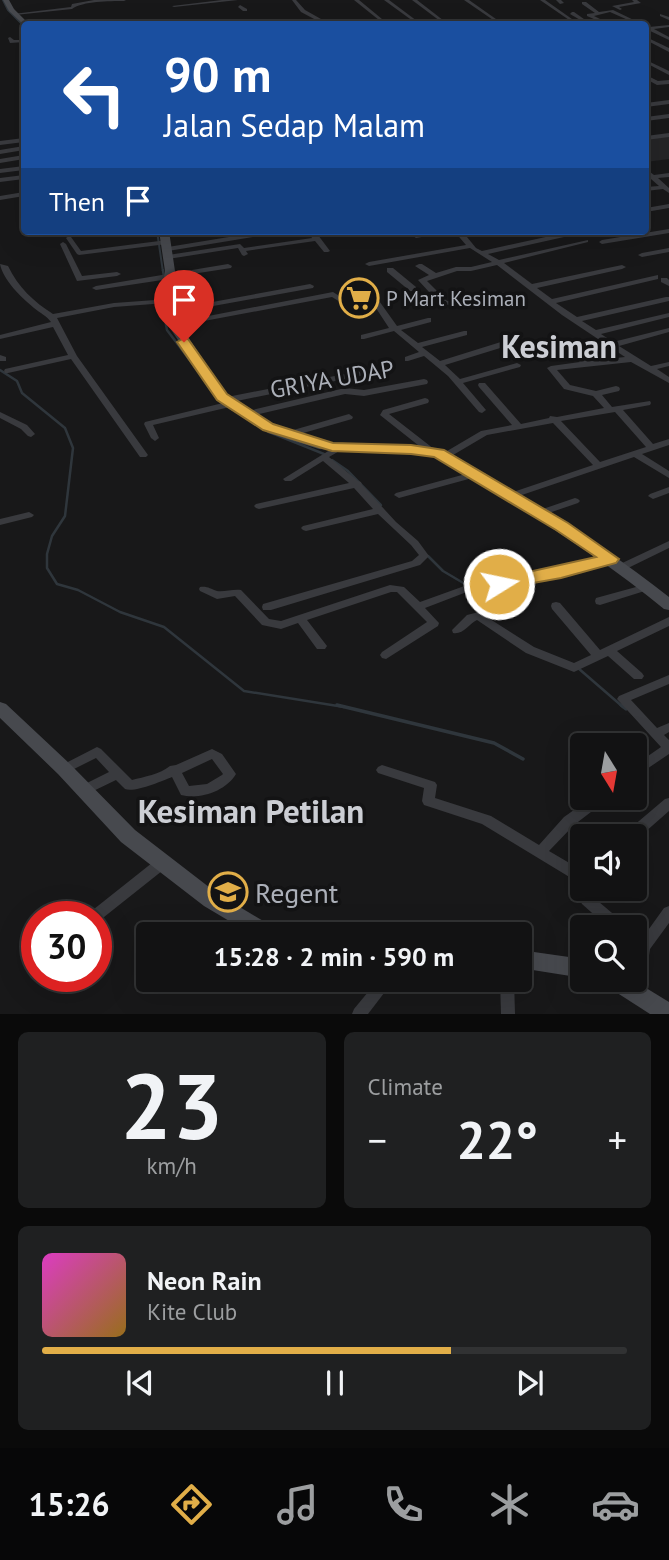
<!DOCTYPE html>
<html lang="en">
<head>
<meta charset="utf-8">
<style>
  body { margin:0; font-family:"PT Sans",sans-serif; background:#1f2021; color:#f1f3f6; height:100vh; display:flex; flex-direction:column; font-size:26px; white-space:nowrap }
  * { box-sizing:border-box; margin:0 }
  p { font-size:23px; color:#9c9ea0 }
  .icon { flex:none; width:38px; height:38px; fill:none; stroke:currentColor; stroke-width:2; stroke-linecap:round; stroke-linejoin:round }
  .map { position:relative; height:1014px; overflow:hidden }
  .drawer { display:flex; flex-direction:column; gap:18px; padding:18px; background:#0a0a0a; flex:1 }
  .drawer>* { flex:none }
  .top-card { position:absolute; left:21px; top:21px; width:628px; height:214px; border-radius:7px; box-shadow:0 7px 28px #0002,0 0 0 2px #313233; background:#1a4fa0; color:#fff; overflow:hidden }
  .needle { width:46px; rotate:169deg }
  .buttons { position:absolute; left:570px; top:733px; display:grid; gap:14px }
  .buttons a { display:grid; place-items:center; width:77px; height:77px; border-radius:7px; background:#121213; box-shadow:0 7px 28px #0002,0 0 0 2px #313233; font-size:35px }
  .speed { position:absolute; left:21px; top:901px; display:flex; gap:14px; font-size:35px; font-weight:700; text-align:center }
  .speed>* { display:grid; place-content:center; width:91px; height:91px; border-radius:50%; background:#121213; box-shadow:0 7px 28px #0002,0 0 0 2px #313233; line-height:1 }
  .speed .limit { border:10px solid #d22; background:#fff; color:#111 }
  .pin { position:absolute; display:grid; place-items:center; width:60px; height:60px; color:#fff; margin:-72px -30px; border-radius:50% 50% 50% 0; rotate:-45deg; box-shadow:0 0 7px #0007 }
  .pin .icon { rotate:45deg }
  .me { position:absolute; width:77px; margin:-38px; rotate:80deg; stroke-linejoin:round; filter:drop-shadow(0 0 5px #0008) }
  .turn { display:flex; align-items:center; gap:24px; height:147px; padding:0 28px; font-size:32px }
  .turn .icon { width:91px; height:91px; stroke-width:2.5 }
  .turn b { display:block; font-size:49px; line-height:60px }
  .then { display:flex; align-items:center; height:66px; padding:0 28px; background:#0003; gap:14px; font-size:26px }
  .big { font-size:52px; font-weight:700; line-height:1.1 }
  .drawer .card { flex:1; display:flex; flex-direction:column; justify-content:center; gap:10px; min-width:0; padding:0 24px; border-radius:10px; background:#1f2021 }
  .drawer .dial { align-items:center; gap:0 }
  .dial b { font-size:91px; line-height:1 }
  .song { display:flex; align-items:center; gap:21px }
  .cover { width:84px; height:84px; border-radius:10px; background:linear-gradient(135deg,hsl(310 70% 55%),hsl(40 70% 35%)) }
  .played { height:7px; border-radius:4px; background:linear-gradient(90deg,#e1ae48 70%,#313233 70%) }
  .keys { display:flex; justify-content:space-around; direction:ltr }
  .heat { display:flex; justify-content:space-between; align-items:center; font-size:38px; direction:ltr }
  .drawer .tiles { flex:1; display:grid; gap:18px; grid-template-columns:1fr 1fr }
  .card:last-child { grid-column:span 2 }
  .trip { position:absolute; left:136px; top:922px; width:396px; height:70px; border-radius:7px; background:#121213; box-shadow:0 7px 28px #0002,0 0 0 2px #313233; font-weight:700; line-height:70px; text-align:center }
  .tabs { display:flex; height:112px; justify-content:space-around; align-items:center; background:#070708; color:#9c9ea0 }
  .tabs .icon { width:49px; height:49px }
  .tabs .current { color:#e1ae48 }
  .tabs b { font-size:32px; color:#f1f3f6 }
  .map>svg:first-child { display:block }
  .built { fill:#242426 }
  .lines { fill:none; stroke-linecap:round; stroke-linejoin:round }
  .stream-far2 { stroke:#2f363c; stroke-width:2 }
  .stream-far1 { stroke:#2f363c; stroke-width:2.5 }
  .stream { stroke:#2f363c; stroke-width:3.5 }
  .street { fill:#393a3e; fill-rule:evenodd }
  .secondary { fill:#47494e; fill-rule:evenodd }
  .route { fill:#e1ae48; stroke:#92712f; stroke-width:2 }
  .labels { text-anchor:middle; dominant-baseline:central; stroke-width:7; stroke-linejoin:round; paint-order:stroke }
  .far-poi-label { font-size:21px; fill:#abafb8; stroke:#131314; text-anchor:start }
  .street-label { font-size:24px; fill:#abafb8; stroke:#131314 }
  .near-poi-label { font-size:28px; fill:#abafb8; stroke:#131314; text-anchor:start }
  .district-label { font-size:32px; font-weight:bold; fill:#ccced4; stroke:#131314 }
  .near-quarter-label { font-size:33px; font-weight:bold; fill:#ccced4; stroke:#131314 }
</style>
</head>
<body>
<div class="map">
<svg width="669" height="1014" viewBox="0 0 669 1014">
  <rect width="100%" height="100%" fill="#181819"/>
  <!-- built -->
  <path class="built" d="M669 136V159L646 162V139Z"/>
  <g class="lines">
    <!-- stream-far2 -->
    <g class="stream-far2">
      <path d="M3 0 8 10 22 24"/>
      <path d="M157 231 163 272"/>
    </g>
    <!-- stream-far1 -->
    <g class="stream-far1">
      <path d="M163 270 164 278"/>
      <path d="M163 309 167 330 213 391"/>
      <path d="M0 370 17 381 22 393 65 428 73 448 65 516 52 536 47 554V568L57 584 78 590 120 612 164 627 244 691 344 707"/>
      <path d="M269 432 324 454"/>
      <path d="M332 460 348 471 381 505"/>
      <path d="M428 556 443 571 465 584 484 616"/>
      <path d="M578 668 623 707"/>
    </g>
    <!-- stream -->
    <g class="stream">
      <path d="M337 705 494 743 523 759"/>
      <path d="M621 705 626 709"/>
    </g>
    <!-- street -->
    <g class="street">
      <path d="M94 0H126L124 1C109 1 83 1 72 9L15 15 13 14 71 7 72 4Z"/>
      <path d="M222 0H238L174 7 172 6Z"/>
      <path d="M292 0H296L305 10 321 19 319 24H315L316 20 301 12Z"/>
      <path d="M354 0H359L388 24H384Z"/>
      <path d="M384 0H389L421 24H417Z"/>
      <path d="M412 0H417L448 24H444Z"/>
      <path d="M464 0H469L503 24H499Z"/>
      <path d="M540 0H545L579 24H575Z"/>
      <path d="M556 0H561L564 3 560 4Z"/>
      <path d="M632 0H637L641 3 619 7 622 9 620 10 612 6 634 2Z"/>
      <path d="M582 2H586L599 12 613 10 642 24H637L610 12 594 16 610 24H605L587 16V14L595 13 582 4Z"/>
      <path d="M240 5 247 9V11H243L238 7Z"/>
      <path d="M572 12H574L591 24H587L570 14Z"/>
      <path d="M660 14 669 17V20L660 16Z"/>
      <path d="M669 25V27L654 29 669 37V40L646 29V26L649 27Z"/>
      <path d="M10 37 14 40H24V42L10 43 8 38Z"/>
      <path d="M646 37 669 48V52L646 40Z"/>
      <path d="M646 60 669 71V75L646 63Z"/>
      <path d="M646 75 658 81 669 80V84L657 85 646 79Z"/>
      <path d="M669 100V104L646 107V103Z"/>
      <path d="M669 114V118L646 121V117Z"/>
      <path d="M669 133V137L646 140V136Z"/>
      <path d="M24 138V142L0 145V141Z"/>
      <path d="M24 146V150L0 154V150Z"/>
      <path d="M24 155V159L0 163V159Z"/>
      <path d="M24 166V170L0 173V169Z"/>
      <path d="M646 169 654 175 669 173V177L658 178 669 188V193L663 189 646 191V187L659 186 651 179 648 178Z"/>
      <path d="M24 175V179L0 182V178Z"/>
      <path d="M24 192V196L0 200V196Z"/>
      <path d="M669 204V208L646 212V208Z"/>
      <path d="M669 229V233L602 244 599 242 602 240Z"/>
      <path d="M265 231H281L278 233 168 251 164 249 168 247Z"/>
      <path d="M308 231H315L330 251 328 252H324L315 241 246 251 248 254 244 256 242 255 238 248 168 259 164 257 168 255 240 244 244 248 312 238Z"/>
      <path d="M433 231H448L445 233 416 238 413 236Z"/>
      <path d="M454 231H461L464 234 482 231H498L495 233 467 237 476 248 482 251 573 231 576 233 573 235 488 254 499 260 588 240V242L504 263 532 284 622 265 626 267 622 269 537 288 552 299 658 275V279L556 303 577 317 666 297H669V301L582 321 596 330 669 313V317L601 334 613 342 669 328V332L619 346 651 366 669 362V366L657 369 669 377V383L631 362 557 370 570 385 596 391 616 386 619 387 620 389 619 391 602 395 612 407 650 401 651 403 650 405 623 410 653 444 669 439V445L642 454 669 471V478L634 457 513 498H507L505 496 507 494 593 465 553 423 487 435 448 458H442L440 456 442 454 481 431 512 425 479 387 478 385 479 383H485L521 424 549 418 550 416 557 417 604 408 593 396 564 389 547 368 551 366 580 362 562 350V346H568L589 361 625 357 562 315 497 265 471 271H457L427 281 447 301 502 292 515 299V303C507 304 503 296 495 296L442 306 418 280 429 275 415 266 419 264H422L436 273 456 267H471L492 262 470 248 369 266 365 264 369 262 466 245ZM615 412 646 447 600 462 561 421Z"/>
      <path d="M69 236 71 237 81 251 167 240 170 242 167 244 79 255 77 254 66 238Z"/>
      <path d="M63 242 66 244 82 276 117 272 121 274 117 276 77 281 60 244Z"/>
      <path d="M669 248V252L642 257 638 255 642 253Z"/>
      <path d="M0 264 8 266C18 287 34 302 53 314L114 303 169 299 170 301 166 303 114 307 57 318 77 356 148 455 146 457H140L71 359 8 373H5L4 371 5 369 68 355 53 327 0 339V335L51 322C47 316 40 313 34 308 21 297 3 280 0 264Z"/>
      <path d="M228 264 232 266 231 268 173 277 169 279 96 290 92 288 96 286Z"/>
      <path d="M387 268H393L416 287V291H410L387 272Z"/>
      <path d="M661 278H667L669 280V286L661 282Z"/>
      <path d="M310 284 314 286 313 288 169 314 165 312 169 310Z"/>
      <path d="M333 292 347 301 377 298 397 326 428 318H431V322L401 330 418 343 464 331H467V335L422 347 440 361 504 341H510V345L445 365 460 379 517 363 521 365 520 367 463 383 486 410 482 413 479 412 448 376 424 356 408 361H405V357L419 352 394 331 364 339H361V335L389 328 372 302 345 305 332 297 172 327 168 325 172 323Z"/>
      <path d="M0 355 6 357V361H0Z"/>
      <path d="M391 365 395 367 394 369 232 402 235 404 234 406 153 425 159 438 155 441 151 438 144 424 145 422 227 402 223 400 227 397Z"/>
      <path d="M424 379 427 380 428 382 427 384 364 396 345 394 247 417 243 414 244 412 345 388 364 390Z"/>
      <path d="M425 398 428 399 429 401 428 403 389 414 434 449 436 451 434 453H428L380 415 383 410Z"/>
      <path d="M0 412 27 425 35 434 31 437 28 436 21 429 0 418Z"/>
      <path d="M349 414 353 417 352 419 286 438 282 435 283 433Z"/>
      <path d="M338 445 343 448 341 450 329 457 358 481 361 482 362 485 396 522 418 541 429 556 420 565 271 610H263L262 607 263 604 412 561 419 555 411 545 378 514 306 531 303 530 301 528 303 526 373 509 354 488 259 509 256 508 254 506 256 504 349 483 323 461 291 481H285L283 479Z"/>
      <path d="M473 472 478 475 476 477 399 498 394 495 396 493Z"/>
      <path d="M669 487V493L653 499 648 496 650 494Z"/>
      <path d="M575 498 578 499 580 501 578 503 540 516 535 513 537 511Z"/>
      <path d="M29 512 34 515 32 517 0 525V519Z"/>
      <path d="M669 541V548L626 569 622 570 617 567 618 565Z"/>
      <path d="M610 556 615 559 614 561 561 575 472 590 425 608 439 623 438 626 386 659 382 658 380 655 382 652 427 622 397 592H391L307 620 327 646 325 649H317L298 623 281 629 262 625 235 596 217 599 200 591 199 589 200 587C208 586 210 589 217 591 224 592 233 589 241 590L269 619 281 621 390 585 404 587 420 602 470 584 561 569Z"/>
      <path d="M647 584 652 587 651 589 600 605 596 604 595 601 596 598Z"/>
      <path d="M556 602 560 603 600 650 669 617V626L617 651 642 673 644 676 642 679H634L608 656 574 672 526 653 477 620C469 624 463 635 453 633L452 630 467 615 479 612 534 647 574 663 591 655 552 609 551 606 552 603Z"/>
      <path d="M669 675V684L631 700 657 728 669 723V732L664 735 669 740V754L635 777V765L661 747 617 699 619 696Z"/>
      <path d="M97 747 101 749 132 780C144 777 160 774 170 766L176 765 212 749 222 754 236 774C226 791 200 800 181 795L172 777C162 781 134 793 125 789 124 788 117 781 116 780L85 795 81 794 79 790 81 786 109 772 96 758 64 774 60 772 58 769 60 766ZM212 759 223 774 222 775 207 784 189 786 182 773Z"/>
      <path d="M382 765 435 782 437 785 435 798 491 816 539 845 564 817 591 798H606L604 802 574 825 549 851 583 871V889H588L592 896 625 924 627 928H609L582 904 574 889 576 881 482 824 424 805 422 801 424 788 378 773 376 770 378 767Z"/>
      <path d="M669 798V811L636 840 635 836H625L626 832 665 799Z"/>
      <path d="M162 857 167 859 169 863 167 867 99 921 96 922V917H87L89 913 157 859Z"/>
      <path d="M669 906V923L650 949 643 993 641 998 636 1000 631 998 629 993 631 980H635L636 947 664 908Z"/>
      <path d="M378 980H394L368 1014H352L354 1009Z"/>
      <path d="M500 980H514L515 1014H501Z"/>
    </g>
    <!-- secondary -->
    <g class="secondary">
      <path d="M3 0H9L14 9 29 24 24 25 9 11Z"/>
      <path d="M159 231H169L175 271 171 294 176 319 226 394 278 427 325 442 431 447 450 453C525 498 600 542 669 597V610L664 609C593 551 518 506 440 459L429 455 319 449 268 433 218 400 164 319 161 294 165 271Z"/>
      <path d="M0 702 6 704 70 764 135 830 218 894 275 928 278 934H251L204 906 121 842 58 774 0 718Z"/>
      <path d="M520 950 583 959V978L520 968Z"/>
      <path d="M605 980H633L669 1002V1014H650L608 987Z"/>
    </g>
  </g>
  <!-- route -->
  <path class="route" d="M184 338 188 339 227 394 273 424 333 443 411 445 444 450 568 523 619 559 616 563 561 578 499 589 492 588 490 584 492 580 596 557 556 530 434 457 411 454 332 451 263 430 217 400 177 342Z"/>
  <!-- icons -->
  <defs>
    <g id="supermarket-ring" transform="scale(2.0125)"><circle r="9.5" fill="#131314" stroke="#e1ae48" stroke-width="1.5"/><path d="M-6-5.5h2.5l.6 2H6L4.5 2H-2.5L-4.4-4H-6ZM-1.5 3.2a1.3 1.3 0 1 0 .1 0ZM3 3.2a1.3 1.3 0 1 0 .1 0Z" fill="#e1ae48"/></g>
    <g id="school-ring" transform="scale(2.0125)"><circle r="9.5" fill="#131314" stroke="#e1ae48" stroke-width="1.5"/><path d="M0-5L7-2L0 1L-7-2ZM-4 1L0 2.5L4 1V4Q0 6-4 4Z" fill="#e1ae48"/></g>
  </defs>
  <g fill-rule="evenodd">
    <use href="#supermarket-ring" x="359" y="298"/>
    <use href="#school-ring" x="228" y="892"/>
  </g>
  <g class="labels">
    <!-- far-poi labels -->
    <g class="far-poi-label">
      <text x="386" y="298">P Mart Kesiman</text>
    </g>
    <!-- street labels -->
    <g class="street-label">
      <text transform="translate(332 379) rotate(-10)">GRIYA UDAP</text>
    </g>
    <!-- near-poi labels -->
    <g class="near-poi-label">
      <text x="255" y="892">Regent</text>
    </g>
    <!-- district labels -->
    <g class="district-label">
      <text x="559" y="346">Kesiman</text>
    </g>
    <!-- near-quarter labels -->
    <g class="near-quarter-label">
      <text x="251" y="810">Kesiman Petilan</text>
    </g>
  </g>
</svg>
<div class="buttons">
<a><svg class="needle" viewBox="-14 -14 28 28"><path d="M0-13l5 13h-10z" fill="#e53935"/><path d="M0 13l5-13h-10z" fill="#9c9ea0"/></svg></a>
<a><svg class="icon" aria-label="sound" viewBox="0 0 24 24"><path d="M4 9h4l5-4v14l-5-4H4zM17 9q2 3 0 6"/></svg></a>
<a><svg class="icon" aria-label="search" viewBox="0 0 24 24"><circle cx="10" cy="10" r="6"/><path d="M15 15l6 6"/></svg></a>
</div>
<div class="speed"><div class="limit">30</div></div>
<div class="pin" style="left:184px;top:342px;background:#d93025"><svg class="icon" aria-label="arrive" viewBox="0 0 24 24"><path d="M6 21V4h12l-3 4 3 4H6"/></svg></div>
<svg class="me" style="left:499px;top:584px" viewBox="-20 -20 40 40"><circle r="17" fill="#e1ae48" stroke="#fff" stroke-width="3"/><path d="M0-11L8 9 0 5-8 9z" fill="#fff"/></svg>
<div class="trip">15:28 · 2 min · 590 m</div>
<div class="top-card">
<div class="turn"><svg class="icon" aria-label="left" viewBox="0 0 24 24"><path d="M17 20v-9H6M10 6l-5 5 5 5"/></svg><div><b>90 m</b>Jalan Sedap Malam</div></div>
<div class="then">Then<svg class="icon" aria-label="arrive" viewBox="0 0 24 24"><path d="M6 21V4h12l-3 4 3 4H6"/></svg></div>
</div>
</div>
<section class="drawer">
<div class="tiles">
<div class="card dial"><b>23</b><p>km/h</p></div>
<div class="card"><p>Climate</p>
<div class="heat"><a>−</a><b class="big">22°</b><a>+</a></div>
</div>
<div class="card">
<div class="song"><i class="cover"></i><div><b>Neon Rain</b><p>Kite Club</p></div></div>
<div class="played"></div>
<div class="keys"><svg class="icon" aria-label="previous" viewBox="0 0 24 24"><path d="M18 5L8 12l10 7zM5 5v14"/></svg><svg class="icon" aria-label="pause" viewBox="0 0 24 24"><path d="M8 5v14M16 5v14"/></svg><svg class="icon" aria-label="next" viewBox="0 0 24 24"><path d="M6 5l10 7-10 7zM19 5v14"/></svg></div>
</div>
</div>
</section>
<nav class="tabs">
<b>15:26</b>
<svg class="icon current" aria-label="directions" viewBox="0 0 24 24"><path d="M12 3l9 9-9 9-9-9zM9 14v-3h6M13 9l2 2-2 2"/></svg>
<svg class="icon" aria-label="music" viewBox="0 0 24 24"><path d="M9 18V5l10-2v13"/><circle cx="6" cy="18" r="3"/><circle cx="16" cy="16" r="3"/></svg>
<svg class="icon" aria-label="phone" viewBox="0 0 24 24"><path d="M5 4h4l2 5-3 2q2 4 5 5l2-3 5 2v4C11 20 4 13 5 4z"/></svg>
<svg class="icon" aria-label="climate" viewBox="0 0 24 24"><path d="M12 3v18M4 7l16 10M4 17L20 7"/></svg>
<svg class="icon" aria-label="car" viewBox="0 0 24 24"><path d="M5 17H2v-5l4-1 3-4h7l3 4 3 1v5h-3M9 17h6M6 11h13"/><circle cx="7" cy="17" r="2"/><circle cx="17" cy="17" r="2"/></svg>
</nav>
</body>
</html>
